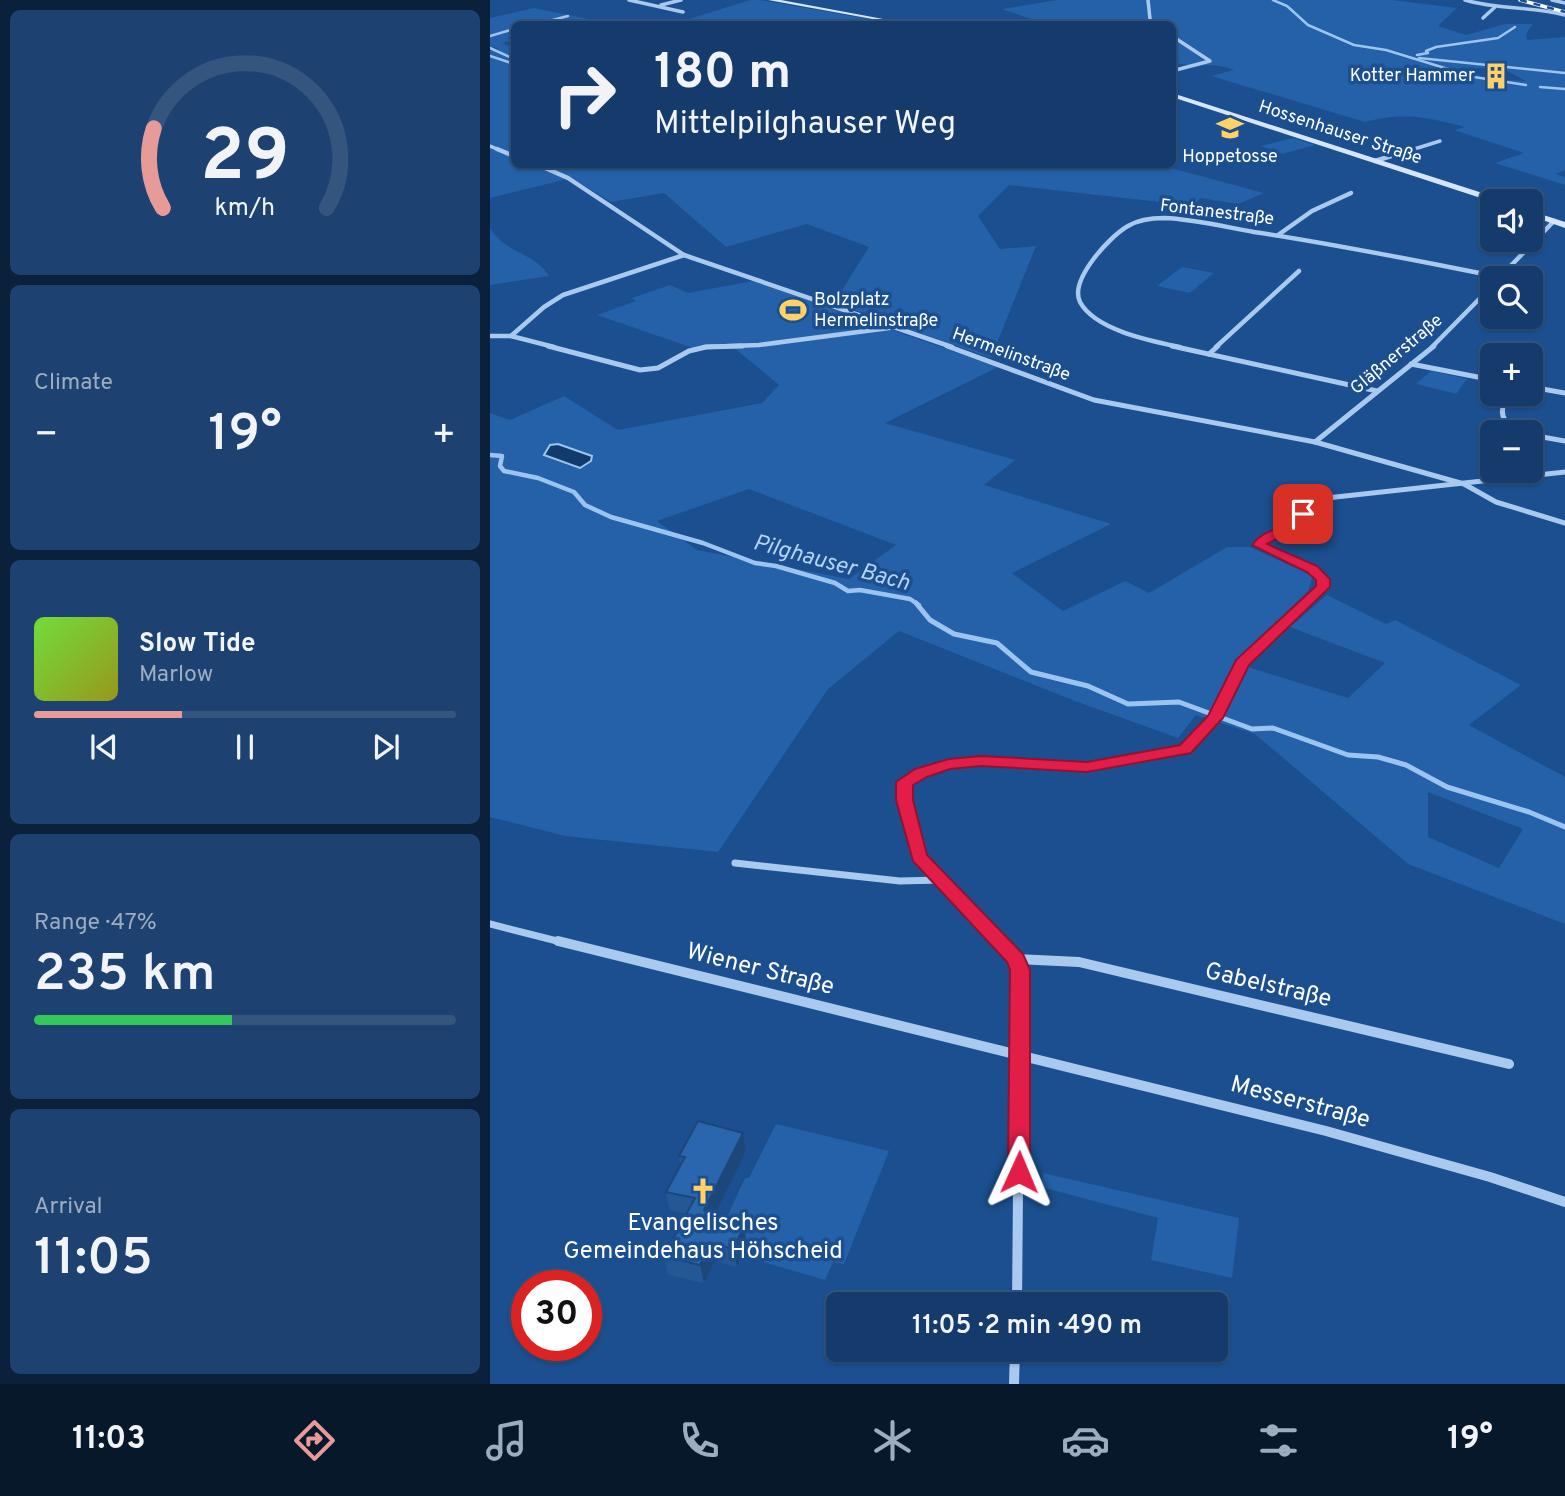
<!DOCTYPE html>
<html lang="en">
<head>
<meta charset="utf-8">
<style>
  body { margin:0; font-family:Overpass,sans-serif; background:#1d4271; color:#f1f3f6; height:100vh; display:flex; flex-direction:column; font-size:26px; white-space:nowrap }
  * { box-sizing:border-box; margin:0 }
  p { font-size:23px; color:#9dadc1 }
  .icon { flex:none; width:38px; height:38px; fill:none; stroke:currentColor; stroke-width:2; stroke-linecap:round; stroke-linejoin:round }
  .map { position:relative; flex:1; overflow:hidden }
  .panel { display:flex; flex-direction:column; gap:10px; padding:10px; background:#0b203b; width:490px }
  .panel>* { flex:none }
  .hud { position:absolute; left:21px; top:21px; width:665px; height:147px; border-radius:10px; box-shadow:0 2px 5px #0004,0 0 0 2px #33557e; background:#143b6b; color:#f1f3f6; overflow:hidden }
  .controls { position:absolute; left:990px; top:189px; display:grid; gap:14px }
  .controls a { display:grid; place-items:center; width:63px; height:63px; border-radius:10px; background:#143b6b; box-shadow:0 2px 5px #0004,0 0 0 2px #33557e; font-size:35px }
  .speed { position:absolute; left:21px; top:1270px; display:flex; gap:14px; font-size:35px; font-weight:700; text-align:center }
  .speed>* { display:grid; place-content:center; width:91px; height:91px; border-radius:50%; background:#143b6b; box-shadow:0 2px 5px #0004,0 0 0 2px #33557e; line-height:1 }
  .speed .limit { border:10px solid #d22; background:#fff; color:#111 }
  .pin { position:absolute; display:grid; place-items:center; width:60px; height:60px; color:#fff; margin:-30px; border-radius:14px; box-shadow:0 4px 10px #0006 }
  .me { position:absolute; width:77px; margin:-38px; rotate:1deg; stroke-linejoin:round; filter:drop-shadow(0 0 5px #0008) }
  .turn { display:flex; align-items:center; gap:24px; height:147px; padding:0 28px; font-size:32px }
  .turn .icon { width:91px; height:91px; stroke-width:2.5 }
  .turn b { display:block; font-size:49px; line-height:60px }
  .big { font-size:52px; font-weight:600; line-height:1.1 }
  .panel .tile { flex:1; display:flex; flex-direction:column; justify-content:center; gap:10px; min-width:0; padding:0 24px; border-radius:10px; background:#1d4271 }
  .panel .dial { align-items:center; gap:0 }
  .dial svg { height:182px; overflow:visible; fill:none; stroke:#33557e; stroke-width:7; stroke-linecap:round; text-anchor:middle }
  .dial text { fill:#f1f3f6; stroke:none }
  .song { display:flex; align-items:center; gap:21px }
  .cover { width:84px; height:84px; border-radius:10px; background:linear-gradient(135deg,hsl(100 70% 55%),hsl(60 70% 35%)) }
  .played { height:7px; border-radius:4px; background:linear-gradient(90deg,#e69b98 35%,#33557e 35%) }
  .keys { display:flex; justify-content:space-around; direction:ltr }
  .heat { display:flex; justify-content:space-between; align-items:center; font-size:38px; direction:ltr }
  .charge { height:10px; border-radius:5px; background:linear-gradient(90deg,#34c759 47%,#33557e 0) }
  .trip { position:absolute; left:336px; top:1292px; width:402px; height:70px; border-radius:10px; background:#143b6b; box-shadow:0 2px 5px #0004,0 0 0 2px #33557e; font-weight:600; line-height:70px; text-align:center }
  .tabs { display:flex; height:112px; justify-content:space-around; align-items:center; background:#08182b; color:#9dadc1 }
  .tabs .icon { width:49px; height:49px }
  .tabs .on { color:#e69b98 }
  .tabs b { font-size:32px; color:#f1f3f6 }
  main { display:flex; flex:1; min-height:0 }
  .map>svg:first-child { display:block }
  .green { fill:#2461a8; fill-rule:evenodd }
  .water { fill:#123a6d; stroke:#9cc4f0; stroke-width:2 }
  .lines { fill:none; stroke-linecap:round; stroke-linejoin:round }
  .stream-far2 { stroke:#9cc4f0; stroke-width:2.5 }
  .stream-far1 { stroke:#9cc4f0; stroke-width:4.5 }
  .stream { stroke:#9cc4f0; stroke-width:5 }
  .street-far4 { stroke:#a9c9ee; stroke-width:3.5 }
  .street-far3 { stroke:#a9c9ee; stroke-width:4.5 }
  .street-far2 { stroke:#a9c9ee; stroke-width:5 }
  .street-far1 { stroke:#a9c9ee; stroke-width:7 }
  .street { stroke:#a9c9ee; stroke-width:10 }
  .secondary { fill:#d6e6fa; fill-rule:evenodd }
  .rail-casing { stroke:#fff; stroke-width:3.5 }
  .rail { stroke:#1b4f8f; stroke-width:2.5; stroke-dasharray:7; stroke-linecap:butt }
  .wall { fill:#245895 }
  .shaded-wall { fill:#1d4779 }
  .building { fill:#2a66ad; stroke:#1d4779; stroke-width:2 }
  .route { fill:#e11d48; stroke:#92132f; stroke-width:2 }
  .labels { text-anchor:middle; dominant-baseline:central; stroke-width:7; stroke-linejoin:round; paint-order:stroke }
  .far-poi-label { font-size:18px; fill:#fff; stroke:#1b4f8f; text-anchor:end }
  .far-street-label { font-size:18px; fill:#fff; stroke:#1b4f8f }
  .water-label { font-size:23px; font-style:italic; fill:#b5d3f5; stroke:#1b4f8f }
  .near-street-label { font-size:24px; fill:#fff; stroke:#1b4f8f }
  .near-poi-label { font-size:24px; fill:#fff; stroke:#1b4f8f }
</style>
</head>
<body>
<main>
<section class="panel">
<div class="tile dial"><svg viewBox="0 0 100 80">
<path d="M14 69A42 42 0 1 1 86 69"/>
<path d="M14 69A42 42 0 0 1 10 34" stroke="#e69b98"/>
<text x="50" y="56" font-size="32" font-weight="700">29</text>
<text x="50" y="72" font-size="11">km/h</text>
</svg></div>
<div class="tile"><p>Climate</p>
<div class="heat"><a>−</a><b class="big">19°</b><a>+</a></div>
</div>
<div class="tile">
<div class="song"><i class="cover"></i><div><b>Slow Tide</b><p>Marlow</p></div></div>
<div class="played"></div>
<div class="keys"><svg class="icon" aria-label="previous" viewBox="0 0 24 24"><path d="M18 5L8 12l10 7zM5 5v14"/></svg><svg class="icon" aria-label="pause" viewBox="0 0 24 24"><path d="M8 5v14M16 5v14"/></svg><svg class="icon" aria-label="next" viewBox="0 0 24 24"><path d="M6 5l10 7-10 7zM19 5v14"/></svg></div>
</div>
<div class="tile"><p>Range · 47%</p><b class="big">235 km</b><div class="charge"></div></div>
<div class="tile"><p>Arrival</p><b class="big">11:05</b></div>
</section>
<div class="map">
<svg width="1075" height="1384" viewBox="0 0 1075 1384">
  <rect width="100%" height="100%" fill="#1b4f8f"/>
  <!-- green -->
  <g class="green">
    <path d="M260 0H270L407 24H183Z"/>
    <path d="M567 0H902L967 8 948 26 976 35 1015 24H1043L1036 34 1037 40 1075 37V170L1066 174 1075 177V185L1005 163 1034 153 964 130 975 127C937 117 914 112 875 122L721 76 744 70C720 60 708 70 683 62L682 24H556L512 9ZM985 68 1015 70 1036 81 990 79Z"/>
    <path d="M44 8 103 20 86 24H24V40L12 43 24 48V58L19 59 24 62V164H666L774 193 748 204 710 198 705 206 519 185 488 216 510 249 546 246 501 358 344 303 379 247 317 224 236 247 174 193 121 202 82 178 0 198V51L9 49 0 46V18Z"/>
    <path d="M803 138 825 145 792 154 771 146Z"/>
    <path d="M0 228C16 254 44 252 59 276L0 285Z"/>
    <path d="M692 267 724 273 700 293 667 286Z"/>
    <path d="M263 281 508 367 395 423 525 460 494 485 621 524 522 573 573 611 635 581 659 593 737 547H760L823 576 818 591 745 663 858 698 895 663 800 627 837 595 896 624 905 620 1031 685 979 725 1075 777V924L918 864 765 734 706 715 688 738 585 701 409 631 338 689 228 852 75 836 0 817V413L20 420 74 396 128 430 272 403 289 385 243 347 206 349 107 315 146 301 142 298 180 285 198 293ZM259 489 406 545 359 579 207 550 167 521ZM938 792 1033 829 1009 868 938 837Z"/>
    <path d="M941 371 977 379 966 394 926 384Z"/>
    <path d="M286 1124 399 1151 354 1264 343 1262 335 1280 252 1256 230 1232 255 1178H259Z"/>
    <path d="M553 1173 749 1218 742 1278 661 1260 668 1218 551 1187Z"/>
  </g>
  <!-- water -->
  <path class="water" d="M68 444 102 456 101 461 90 468 54 455 60 445Z"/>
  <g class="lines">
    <!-- stream-far2 -->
    <g class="stream-far2">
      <path d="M783 0 797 6 818 25 864 45 896 50 984 77 1036 85"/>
      <path d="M47 24 78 16"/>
      <path d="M0 36 24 29"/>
      <path d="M0 48 24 59"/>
      <path d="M927 55 938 53 936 51 946 47 1008 38 1025 27"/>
      <path d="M0 56 24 64"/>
      <path d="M929 58 1075 73"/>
      <path d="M1050 87 1075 89"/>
    </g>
    <!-- stream-far1 -->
    <path class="stream-far1" d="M0 455 12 456 10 466 14 471 48 478 84 492 95 505 121 517 213 543 265 563 286 566 345 583 358 591 370 590 420 599 429 605"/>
    <!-- stream -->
    <path class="stream" d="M426 603 440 620 464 634 507 643 541 672 598 686 638 704 689 702 762 729 783 728 858 755 888 757 916 765 957 787 1039 812 1075 827"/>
    <!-- street-far4 -->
    <g class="street-far4">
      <path d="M139 0 193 12"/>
      <path d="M658 0 660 19 664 24"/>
      <path d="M975 0C1008 10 1042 6 1075 15"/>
      <path d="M1062 0 1075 3"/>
      <path d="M171 5 191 0"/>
      <path d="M993 18 1005 7"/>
      <path d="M682 36 720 61 682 71"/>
      <path d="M0 146 12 151"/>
      <path d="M918 151 950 141"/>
    </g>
    <!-- street-far3 -->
    <g class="street-far3">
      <path d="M7 149 24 156"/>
      <path d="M885 161 924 149"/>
      <path d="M46 164 78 178 194 255 462 347"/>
      <path d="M788 235 822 211 861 193"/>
      <path d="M1009 278 1064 221"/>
      <path d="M0 336H21"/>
      <path d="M64 347 21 336 54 307 73 295 194 255"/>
      <path d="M214 347 269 345 399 328"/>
      <path d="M690 347C661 341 605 330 590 302 579 280 620 236 638 226 648 220 663 218 674 218 704 219 735 227 764 232 846 244 928 261 1010 277"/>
      <path d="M726 347 809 271"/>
      <path d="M942 347 1003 285"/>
    </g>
    <!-- street-far2 -->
    <g class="street-far2">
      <path d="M58 346 150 370 168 368 199 351 216 347 252 346"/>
      <path d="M457 346 604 400 825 442 974 484 1006 502 1075 523"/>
      <path d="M682 346 887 391"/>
      <path d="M719 354 728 346"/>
      <path d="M921 364 1003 380"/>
      <path d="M1041 387 1075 393"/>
      <path d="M1018 394C1008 412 1011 422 1029 432"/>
      <path d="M1041 435 1075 441"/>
      <path d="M825 442 944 346"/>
      <path d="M800 502 1075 472"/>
      <path d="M800 502 811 510 812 517 777 537 769 545 822 569 833 579V587L814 605"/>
    </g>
    <!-- street-far1 -->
    <g class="street-far1">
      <path d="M245 863 410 881 450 880"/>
      <path d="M0 924 75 943"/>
      <path d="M510 943 429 857 415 800 414 782 459 764 490 761 597 767 695 749 725 718 752 663 816 603"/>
    </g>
    <!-- street -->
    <g class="street">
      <path d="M68 941 836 1131 1000 1177 1075 1202"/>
      <path d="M509 941 526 959 530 970 527 1304"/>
      <path d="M526 959 589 962 1019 1064"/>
      <path d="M524 1384 525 1349"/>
    </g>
    <!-- secondary -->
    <g class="secondary">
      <path d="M278 0H291L420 24H410Z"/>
      <path d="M682 93 1011 199 1012 201 1003 202 682 97Z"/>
      <path d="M1041 211 1075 222V228L1041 216Z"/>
    </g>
    <!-- rail casing -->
    <g class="rail-casing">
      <path id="rail" d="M1030 0 1075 12"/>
    </g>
    <!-- rail -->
    <use href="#rail" class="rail"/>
  </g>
  <!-- wall -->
  <path class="wall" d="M253 1133 256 1151 225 1213 257 1246 247 1267 225 1261 214 1283 178 1275 174 1256 196 1214 180 1210 176 1192 191 1165 189 1156Z"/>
  <!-- shaded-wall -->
  <g class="shaded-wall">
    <path d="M253 1133 256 1151 218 1228 214 1210Z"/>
    <path d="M254 1227 257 1246 247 1267 243 1249Z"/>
    <path d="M221 1243 225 1261 214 1283 210 1265Z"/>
  </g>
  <!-- building -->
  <path class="building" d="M208 1121 253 1133 214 1210 235 1215 231 1222 254 1227 243 1249 221 1243 210 1265 174 1256 205 1198 176 1192 195 1157 189 1156Z"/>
  <!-- route -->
  <path class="route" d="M813 510 820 514 810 527 777 544 827 566 840 579V587L759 665 733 718 701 753 597 772 491 766 460 769 437 777 423 785V800L437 855 533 954 540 970V1172L537 1179 529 1182 521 1179 518 1172 520 970 517 962 423 861 406 800V782L425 769 459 759 491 756 597 762 690 745 718 716 746 660 826 586V580L817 572 762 545C772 530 788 531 801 521 806 516 806 512 813 510Z"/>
  <!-- icons -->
  <defs>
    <g id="building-bare" transform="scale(2.1)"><path d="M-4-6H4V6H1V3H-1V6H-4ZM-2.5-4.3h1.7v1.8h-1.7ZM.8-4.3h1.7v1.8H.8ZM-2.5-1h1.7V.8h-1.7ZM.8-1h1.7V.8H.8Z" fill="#ffd166" stroke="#1b4f8f" stroke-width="2.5" paint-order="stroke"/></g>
    <g id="school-bare" transform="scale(2.1)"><path d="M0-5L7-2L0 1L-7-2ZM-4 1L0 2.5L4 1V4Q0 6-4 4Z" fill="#ffd166" stroke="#1b4f8f" stroke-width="2.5" paint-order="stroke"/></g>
    <g id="stadium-bare" transform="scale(2.1)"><path d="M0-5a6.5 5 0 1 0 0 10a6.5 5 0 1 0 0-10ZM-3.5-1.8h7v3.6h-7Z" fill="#ffd166" stroke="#1b4f8f" stroke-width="2.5" paint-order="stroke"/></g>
    <g id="church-bare" transform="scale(2.1)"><path d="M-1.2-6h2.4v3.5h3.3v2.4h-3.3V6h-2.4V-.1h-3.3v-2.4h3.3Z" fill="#ffd166" stroke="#1b4f8f" stroke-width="2.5" paint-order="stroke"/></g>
  </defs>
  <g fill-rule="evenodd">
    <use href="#building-bare" x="1006" y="76"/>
    <use href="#school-bare" x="740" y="128"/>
    <use href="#stadium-bare" x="303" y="310"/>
    <use href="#church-bare" x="213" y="1191"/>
  </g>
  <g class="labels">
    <!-- far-poi labels -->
    <g class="far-poi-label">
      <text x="985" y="76">Kotter Hammer</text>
      <text x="740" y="157" text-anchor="middle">Hoppetosse</text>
      <text x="324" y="300" text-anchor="start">Bolzplatz<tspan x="324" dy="21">Hermelinstraße</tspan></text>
    </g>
    <!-- far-street labels -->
    <g class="far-street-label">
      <text transform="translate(850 133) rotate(18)">Hossenhauser Straße</text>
      <text transform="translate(727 213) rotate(7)">Fontanestraße</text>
      <text transform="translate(521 355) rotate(20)">Hermelinstraße</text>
      <text transform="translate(907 355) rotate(-40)">Gläßnerstraße</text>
    </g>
    <!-- water labels -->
    <g class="water-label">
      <text transform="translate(341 564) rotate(15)">Pilghauser Bach</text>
    </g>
    <!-- near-street labels -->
    <g class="near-street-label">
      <text transform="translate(270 970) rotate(14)">Wiener Straße</text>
      <text transform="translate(778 986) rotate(13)">Gabelstraße</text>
      <text transform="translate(810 1103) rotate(15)">Messerstraße</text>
    </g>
    <!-- near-poi labels -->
    <g class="near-poi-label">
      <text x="213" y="1224">Evangelisches<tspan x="213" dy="28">Gemeindehaus Höhscheid</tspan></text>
    </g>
  </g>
</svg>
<div class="controls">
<a><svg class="icon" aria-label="sound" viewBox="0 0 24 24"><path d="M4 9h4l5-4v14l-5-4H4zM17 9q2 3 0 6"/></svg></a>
<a><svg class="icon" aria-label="search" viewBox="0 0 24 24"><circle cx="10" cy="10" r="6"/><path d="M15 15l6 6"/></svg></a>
<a>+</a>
<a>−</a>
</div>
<div class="speed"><div class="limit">30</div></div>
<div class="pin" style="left:813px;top:514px;background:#d93025"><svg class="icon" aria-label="arrive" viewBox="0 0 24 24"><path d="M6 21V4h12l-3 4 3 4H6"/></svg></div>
<svg class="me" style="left:529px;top:1172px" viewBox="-20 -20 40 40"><path d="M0-17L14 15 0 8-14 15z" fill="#e11d48" stroke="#fff" stroke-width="4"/></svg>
<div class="trip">11:05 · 2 min · 490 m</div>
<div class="hud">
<div class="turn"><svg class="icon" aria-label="right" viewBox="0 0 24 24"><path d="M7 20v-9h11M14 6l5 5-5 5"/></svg><div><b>180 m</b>Mittelpilghauser Weg</div></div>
</div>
</div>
</main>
<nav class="tabs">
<b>11:03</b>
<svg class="icon on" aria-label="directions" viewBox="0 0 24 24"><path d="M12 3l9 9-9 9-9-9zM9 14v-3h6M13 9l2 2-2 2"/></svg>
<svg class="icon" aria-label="music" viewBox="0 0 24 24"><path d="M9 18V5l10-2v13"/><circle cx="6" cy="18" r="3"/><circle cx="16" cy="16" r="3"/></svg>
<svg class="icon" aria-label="phone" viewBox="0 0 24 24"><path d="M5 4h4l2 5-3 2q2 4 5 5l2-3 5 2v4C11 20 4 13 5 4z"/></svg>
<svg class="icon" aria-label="climate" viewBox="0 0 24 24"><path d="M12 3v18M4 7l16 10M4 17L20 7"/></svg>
<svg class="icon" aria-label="car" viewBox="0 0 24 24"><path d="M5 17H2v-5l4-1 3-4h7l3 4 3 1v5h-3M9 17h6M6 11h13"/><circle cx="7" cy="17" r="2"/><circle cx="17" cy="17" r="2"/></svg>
<svg class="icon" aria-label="filters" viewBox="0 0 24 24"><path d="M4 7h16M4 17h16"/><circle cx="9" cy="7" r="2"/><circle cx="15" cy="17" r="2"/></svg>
<b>19°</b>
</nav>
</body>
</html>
